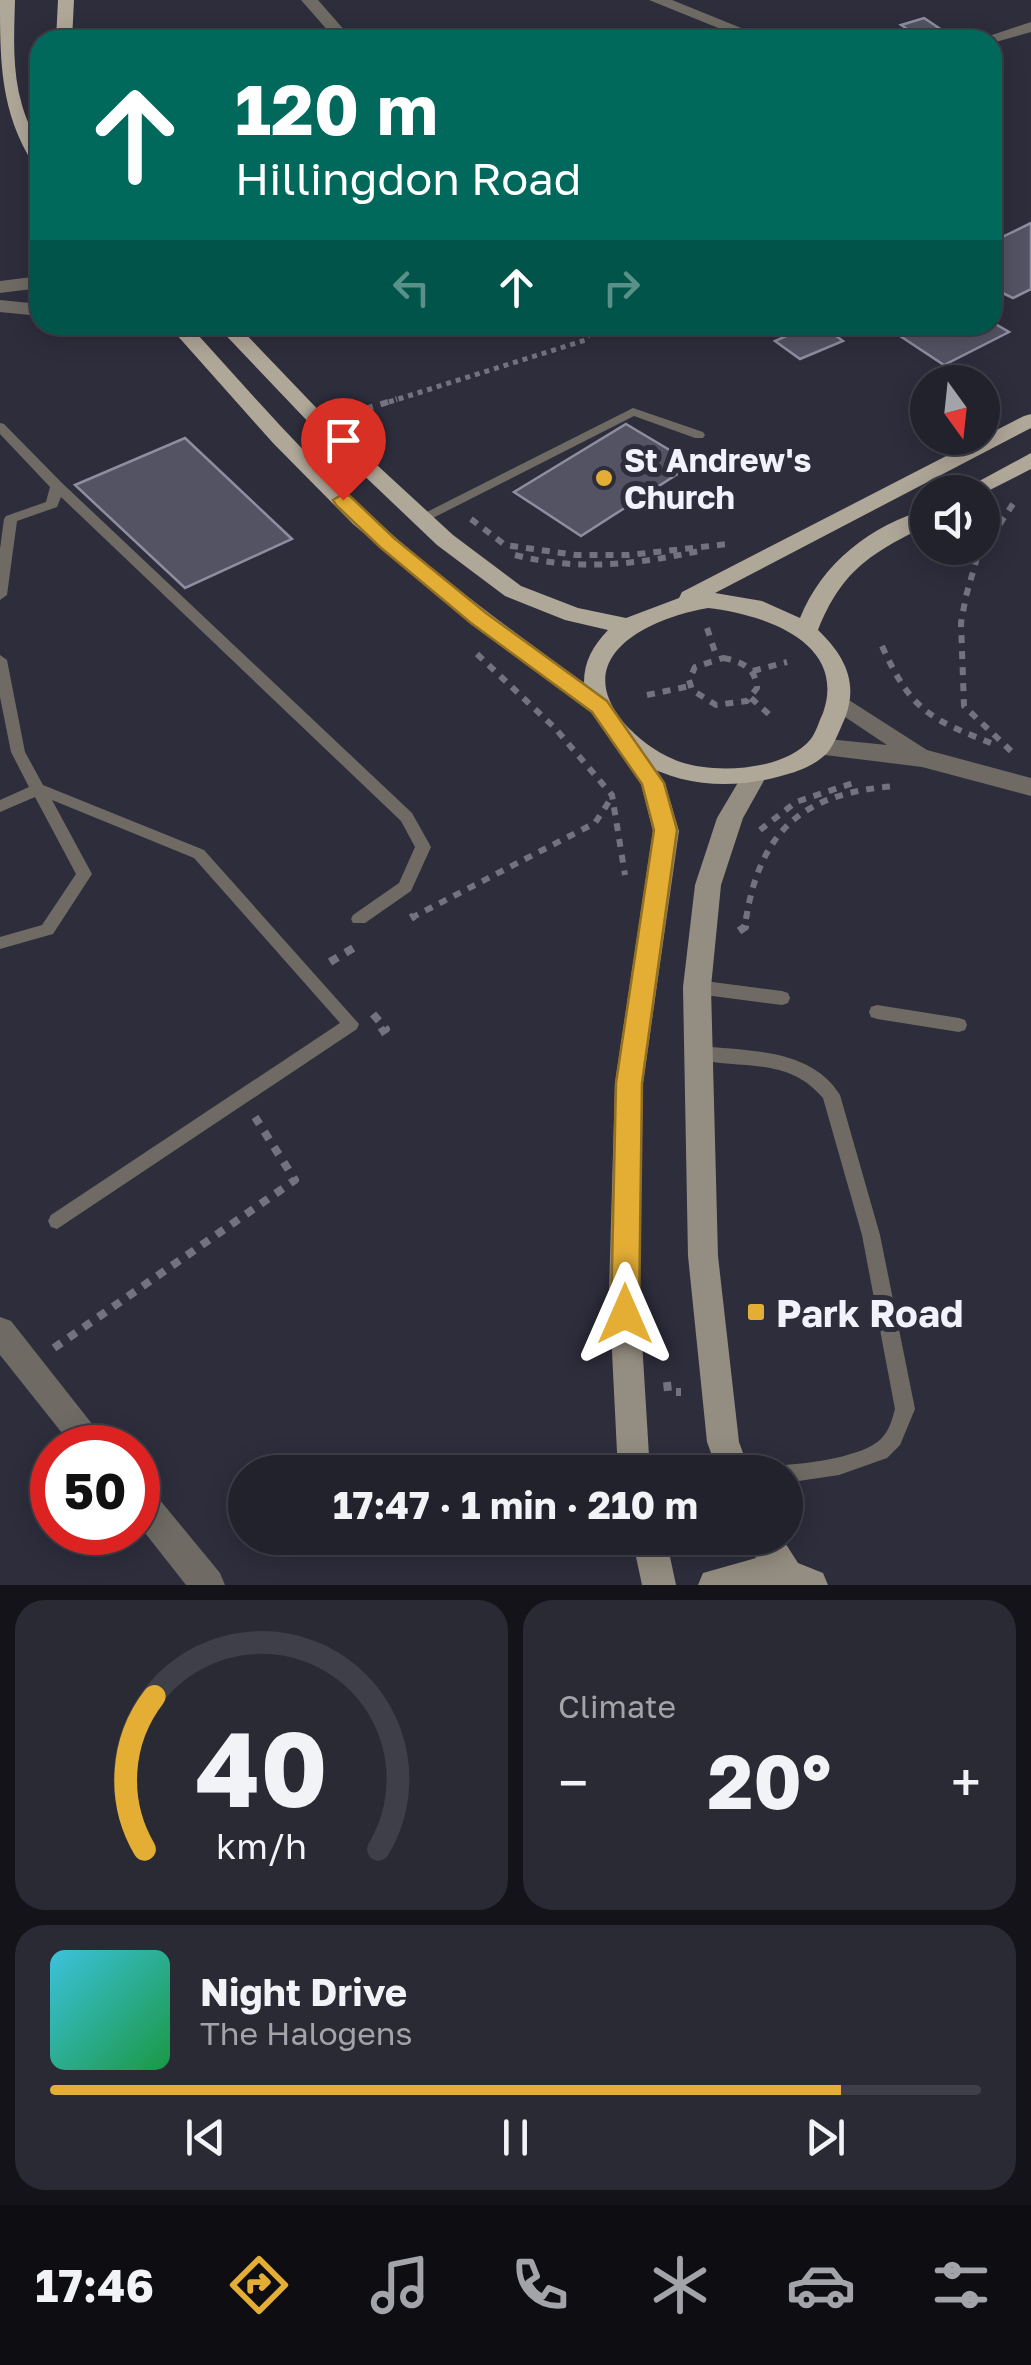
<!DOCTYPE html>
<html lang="en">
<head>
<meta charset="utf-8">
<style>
  body { margin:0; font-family:"Golos Text",sans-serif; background:#2a2a35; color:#f1f3f6; height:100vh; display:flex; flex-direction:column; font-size:38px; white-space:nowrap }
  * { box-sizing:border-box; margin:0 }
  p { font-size:32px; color:#a2a4aa }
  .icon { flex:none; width:55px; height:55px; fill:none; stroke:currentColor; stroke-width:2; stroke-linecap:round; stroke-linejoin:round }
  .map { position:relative; height:1585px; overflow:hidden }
  .side { display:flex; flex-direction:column; gap:15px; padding:15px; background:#131319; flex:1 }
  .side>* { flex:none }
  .top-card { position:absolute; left:30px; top:30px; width:972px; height:305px; border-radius:30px; box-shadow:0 5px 25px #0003,0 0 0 2px #3f3f49; background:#00695c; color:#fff; overflow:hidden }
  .needle { width:65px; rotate:165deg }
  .buttons { position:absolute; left:910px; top:365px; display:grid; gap:20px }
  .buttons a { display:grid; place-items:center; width:90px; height:90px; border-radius:50%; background:#22222d; box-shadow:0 5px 25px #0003,0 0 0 2px #3f3f49; font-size:50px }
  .speed { position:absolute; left:30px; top:1425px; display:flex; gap:20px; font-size:50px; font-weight:700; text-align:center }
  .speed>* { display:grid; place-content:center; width:130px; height:130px; border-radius:50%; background:#22222d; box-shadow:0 5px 25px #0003,0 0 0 2px #3f3f49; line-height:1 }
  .speed .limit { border:15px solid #d22; background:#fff; color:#111 }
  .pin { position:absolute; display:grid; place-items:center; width:85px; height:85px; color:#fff; margin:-102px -42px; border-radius:50% 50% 50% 0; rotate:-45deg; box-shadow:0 0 10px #0007 }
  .pin .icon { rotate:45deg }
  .me { position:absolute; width:110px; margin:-55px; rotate:0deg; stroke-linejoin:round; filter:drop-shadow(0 0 8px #0008) }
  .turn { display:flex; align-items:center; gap:35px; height:210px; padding:0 40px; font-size:45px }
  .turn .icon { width:130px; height:130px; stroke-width:2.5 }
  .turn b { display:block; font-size:70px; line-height:85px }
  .lanes { display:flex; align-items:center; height:95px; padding:0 40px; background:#0003; justify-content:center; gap:50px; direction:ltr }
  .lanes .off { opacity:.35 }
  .big { font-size:75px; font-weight:700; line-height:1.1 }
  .side .card { flex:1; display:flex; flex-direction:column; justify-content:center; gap:15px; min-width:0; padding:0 35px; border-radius:30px; background:#2a2a35 }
  .side .dial { align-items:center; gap:0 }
  .dial svg { height:260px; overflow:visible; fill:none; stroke:#3f3f49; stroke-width:7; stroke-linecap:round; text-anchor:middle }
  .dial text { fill:#f1f3f6; stroke:none }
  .song { display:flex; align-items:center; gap:30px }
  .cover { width:120px; height:120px; border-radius:15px; background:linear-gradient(135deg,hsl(190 70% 55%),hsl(140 70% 35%)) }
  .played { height:10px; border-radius:5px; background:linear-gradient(90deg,#e4ae35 85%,#3f3f49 85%) }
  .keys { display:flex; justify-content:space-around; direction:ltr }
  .heat { display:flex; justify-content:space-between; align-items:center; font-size:55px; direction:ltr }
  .side .tiles { flex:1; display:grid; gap:15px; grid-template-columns:1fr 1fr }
  .card:last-child { grid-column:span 2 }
  .trip { position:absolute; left:228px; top:1455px; width:575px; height:100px; border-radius:50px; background:#22222d; box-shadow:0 5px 25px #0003,0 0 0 2px #3f3f49; font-weight:700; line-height:100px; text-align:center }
  .tabs { display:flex; height:160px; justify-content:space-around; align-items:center; background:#0e0e12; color:#a2a4aa }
  .tabs .icon { width:70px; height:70px }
  .tabs .selected { color:#e4ae35 }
  .tabs b { font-size:45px; color:#f1f3f6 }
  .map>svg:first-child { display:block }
  .building { fill:#545364; stroke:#8f8ea1; stroke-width:2.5 }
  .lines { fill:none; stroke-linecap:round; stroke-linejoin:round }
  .path-far2 { stroke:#737380; stroke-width:5; stroke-dasharray:5 5; stroke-linecap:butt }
  .path-far1 { stroke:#737380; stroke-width:6; stroke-dasharray:8 8; stroke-linecap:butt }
  .path { stroke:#737380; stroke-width:8; stroke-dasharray:9 9; stroke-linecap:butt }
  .service { fill:#6f6b64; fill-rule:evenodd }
  .minor { fill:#6f6b64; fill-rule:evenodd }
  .tertiary { fill:#6f6b64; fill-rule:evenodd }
  .secondary { fill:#948d81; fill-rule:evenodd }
  .primary { fill:#afa798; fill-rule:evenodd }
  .route { fill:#e4ae35; stroke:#947122; stroke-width:2.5 }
  .poi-dot { fill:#e4ae35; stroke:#2e2d3c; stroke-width:4 }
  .labels { text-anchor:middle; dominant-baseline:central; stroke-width:10; stroke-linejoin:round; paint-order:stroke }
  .poi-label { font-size:32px; font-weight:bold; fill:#f2f2fc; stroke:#2e2d3c; text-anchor:start }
  .near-poi-label { font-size:38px; font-weight:bold; fill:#f2f2fc; stroke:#2e2d3c; text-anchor:start }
</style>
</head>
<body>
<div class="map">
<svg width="1031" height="1585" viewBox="0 0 1031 1585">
  <rect width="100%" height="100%" fill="#2e2d3c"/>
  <!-- building -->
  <g class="building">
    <path d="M924 18 939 28 916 35 901 25Z"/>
    <path d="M1031 223V289L1013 298 992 288V242Z"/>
    <path d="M992 322 1009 332 944 365 897 334 916 325H992Z"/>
    <path d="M780 325H821L843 341 800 359 775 341 791 334Z"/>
    <path d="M626 424 693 464 581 536 514 492Z"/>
    <path d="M185 438 292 539 185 588 75 485Z"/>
  </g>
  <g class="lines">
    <!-- path-far2 -->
    <path class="path-far2" d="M389 402 586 340 593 325"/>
    <!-- path-far1 -->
    <g class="path-far1">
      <path d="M350 414 397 399"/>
      <path d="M471 519 505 545 576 555H629L728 544"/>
      <path d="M515 555C579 572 640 564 704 550"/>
      <path d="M707 628 717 658"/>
      <path d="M882 646C912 712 930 719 996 745"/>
      <path d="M477 654 555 728 612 795 625 875"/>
      <path d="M723 658C741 661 756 668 757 688L747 701 716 705 692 690 689 680 695 667Z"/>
      <path d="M753 671 787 662"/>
      <path d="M647 695 690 686"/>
      <path d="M751 698 773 718"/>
      <path d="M1011 751 964 706 961 623 966 596 977 558 1017 498"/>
      <path d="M760 830 796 802 859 781"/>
      <path d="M411 918 595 823 610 800"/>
      <path d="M746 919C761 827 806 792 898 786"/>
    </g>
    <!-- path -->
    <g class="path">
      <path d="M411 918 414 916"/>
      <path d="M739 931 745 927 747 916"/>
      <path d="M330 962 360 944"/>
      <path d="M373 1014 386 1029 375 1036"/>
      <path d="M54 1348 295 1180 255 1117"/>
      <path d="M667 1382 668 1392H681"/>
    </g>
    <!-- service -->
    <g class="service">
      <path d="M633 408 703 432 705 435 703 438H695L634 416 427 521H417L415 518Z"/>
      <path d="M0 423 4 424 62 483 412 813 431 847 411 891 365 923H353L351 919 353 915 399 883 415 847 401 821 61 497 57 507 17 521 7 595 0 600V549L4 519 6 516 46 502 50 487 0 434Z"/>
      <path d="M0 655 7 660 25 752 43 785 204 850 359 1024 357 1029 57 1229 51 1227 48 1221 51 1215 340 1023 194 858 52 800 92 874 53 934 0 949V937L42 925 76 874 35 797 0 812V800L29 787 11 752 0 697Z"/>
      <path d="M697 980 782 991 788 993 790 998 788 1003 782 1005 697 994 691 992 689 987 691 982Z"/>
      <path d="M877 1005 959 1018 965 1020 967 1025 965 1030 959 1032 877 1019 871 1017 869 1012 871 1007Z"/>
      <path d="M699 1046C747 1051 811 1048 840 1095L880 1235 915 1409 900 1445 887 1458 839 1475 785 1483V1472H776L778 1467 785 1465C810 1463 862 1457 881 1439 889 1431 892 1420 895 1409L862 1235 823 1098C787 1055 741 1071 693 1058L691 1053 693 1048Z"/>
    </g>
    <!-- minor -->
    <g class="minor">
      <path d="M301 0H318L353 40H336Z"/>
      <path d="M649 0H672L771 40H748Z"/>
      <path d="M1031 22V32L992 43 977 40Z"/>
      <path d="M40 276V288L0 293V281Z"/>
      <path d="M0 300 40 304V316L0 312Z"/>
      <path d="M0 1317 11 1321 111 1448H74L0 1355Z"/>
      <path d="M138 1483 150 1488 220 1573 225 1585H186L138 1524Z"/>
    </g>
    <!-- tertiary -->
    <path class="tertiary" d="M841 695 927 750 1031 778V796L922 767 809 753 806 747 809 741 818 738 887 745 833 709 829 703Z"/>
    <!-- secondary -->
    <g class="secondary">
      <path d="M623 728 632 731 665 783 679 831 643 1083 639 1292 650 1472H618L609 1292 615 1083 653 831 641 784 611 737Z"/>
      <path d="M755 766 764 769 767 775 743 818 721 885 711 987 718 1256 739 1442 750 1472H718L707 1442 688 1256 683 987 695 885 717 818 746 769Z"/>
      <path d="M632 1538H666L676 1585H642Z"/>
      <path d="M746 1538H782L798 1563 823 1573 828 1585H698L703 1573 756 1558Z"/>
    </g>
    <!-- primary -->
    <g class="primary">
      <path d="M0 0H15C14 35 12 71 22 105 28 127 40 143 40 166L34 165C0 112 0 61 0 0Z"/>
      <path d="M58 0H74L72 40H56Z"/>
      <path d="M168 325H189C247 389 304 455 368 513 435 575 510 629 584 683 584 661 593 646 608 630L565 620 505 596 437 545 313 427 216 325H237L327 419 453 535 521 586 578 608 626 618 679 598 682 592 1024 416 1031 414V428L715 593 762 601 800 618C822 563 871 525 928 509V525C871 553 842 570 818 630 844 655 859 682 845 718 840 729 835 743 828 752 816 765 797 772 781 776 711 796 631 780 593 713L458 612 353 524 273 443ZM708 608C761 614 848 641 823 713 819 721 816 733 810 740 783 772 708 775 673 759 656 752 636 737 624 723 567 655 653 617 708 608Z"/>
      <path d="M1031 453V469L982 494 959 492Z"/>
    </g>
  </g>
  <!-- route -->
  <path class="route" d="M343 494 350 496 394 538 486 613 607 701 664 783 677 830 642 1083 639 1314 635 1324 625 1327 615 1324 611 1314 616 1083 654 830 642 784 592 712 471 623 380 547 336 505 333 500Z"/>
  <!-- markers -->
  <g class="poi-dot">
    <circle cx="604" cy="478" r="10"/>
    <rect x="746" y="1302" width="20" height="20" rx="5"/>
  </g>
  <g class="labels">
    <!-- poi labels -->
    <g class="poi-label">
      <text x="624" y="460">St Andrew's<tspan x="624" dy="37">Church</tspan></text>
    </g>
    <!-- near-poi labels -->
    <g class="near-poi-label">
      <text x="776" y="1312">Park Road</text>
    </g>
  </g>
</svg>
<div class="buttons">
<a><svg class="needle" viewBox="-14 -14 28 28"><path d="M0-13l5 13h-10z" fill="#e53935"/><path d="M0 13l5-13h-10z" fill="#a2a4aa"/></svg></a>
<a><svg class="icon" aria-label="sound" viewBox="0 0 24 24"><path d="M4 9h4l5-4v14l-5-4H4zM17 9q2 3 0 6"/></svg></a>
</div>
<div class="speed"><div class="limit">50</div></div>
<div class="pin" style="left:343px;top:500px;background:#d93025"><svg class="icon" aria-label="arrive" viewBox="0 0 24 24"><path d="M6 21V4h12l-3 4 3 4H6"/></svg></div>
<svg class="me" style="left:625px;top:1314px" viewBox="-20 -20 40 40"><path d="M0-17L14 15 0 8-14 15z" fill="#e4ae35" stroke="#fff" stroke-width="4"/></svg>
<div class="trip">17:47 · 1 min · 210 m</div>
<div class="top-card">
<div class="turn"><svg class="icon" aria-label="ahead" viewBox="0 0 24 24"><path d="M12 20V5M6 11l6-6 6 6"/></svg><div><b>120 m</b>Hillingdon Road</div></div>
<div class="lanes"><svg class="icon off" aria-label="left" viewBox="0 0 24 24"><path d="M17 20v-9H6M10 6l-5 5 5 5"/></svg><svg class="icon" aria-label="ahead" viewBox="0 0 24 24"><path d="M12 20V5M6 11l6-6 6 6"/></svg><svg class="icon off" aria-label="right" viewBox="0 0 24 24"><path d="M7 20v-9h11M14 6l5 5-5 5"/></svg></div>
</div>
</div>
<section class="side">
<div class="tiles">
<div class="card dial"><svg viewBox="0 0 100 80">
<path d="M14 69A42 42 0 1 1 86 69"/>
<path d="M14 69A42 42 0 0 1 17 22" stroke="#e4ae35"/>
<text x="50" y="56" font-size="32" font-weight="700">40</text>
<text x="50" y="72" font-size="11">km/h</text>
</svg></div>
<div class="card"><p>Climate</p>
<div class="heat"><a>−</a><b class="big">20°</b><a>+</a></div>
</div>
<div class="card">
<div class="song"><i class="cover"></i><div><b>Night Drive</b><p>The Halogens</p></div></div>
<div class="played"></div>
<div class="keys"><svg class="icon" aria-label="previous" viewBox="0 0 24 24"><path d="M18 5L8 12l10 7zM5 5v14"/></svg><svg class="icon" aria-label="pause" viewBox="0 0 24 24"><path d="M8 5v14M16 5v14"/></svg><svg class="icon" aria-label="next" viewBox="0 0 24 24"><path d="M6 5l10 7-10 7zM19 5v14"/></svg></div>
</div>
</div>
</section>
<nav class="tabs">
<b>17:46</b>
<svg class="icon selected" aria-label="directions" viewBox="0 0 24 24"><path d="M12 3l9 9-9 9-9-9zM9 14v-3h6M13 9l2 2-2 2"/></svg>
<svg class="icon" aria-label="music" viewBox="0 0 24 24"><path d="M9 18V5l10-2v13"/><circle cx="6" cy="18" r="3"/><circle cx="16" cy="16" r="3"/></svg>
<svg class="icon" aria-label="phone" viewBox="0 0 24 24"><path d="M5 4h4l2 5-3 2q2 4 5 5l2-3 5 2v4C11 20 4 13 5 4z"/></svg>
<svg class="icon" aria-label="climate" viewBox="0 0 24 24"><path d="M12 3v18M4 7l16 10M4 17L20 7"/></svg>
<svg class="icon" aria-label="car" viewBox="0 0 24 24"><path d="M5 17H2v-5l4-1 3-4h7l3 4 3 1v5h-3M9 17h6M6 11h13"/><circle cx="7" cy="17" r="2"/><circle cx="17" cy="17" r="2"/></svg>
<svg class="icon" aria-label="filters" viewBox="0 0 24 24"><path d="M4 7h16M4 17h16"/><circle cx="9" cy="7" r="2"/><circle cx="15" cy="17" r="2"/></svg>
</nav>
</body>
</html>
